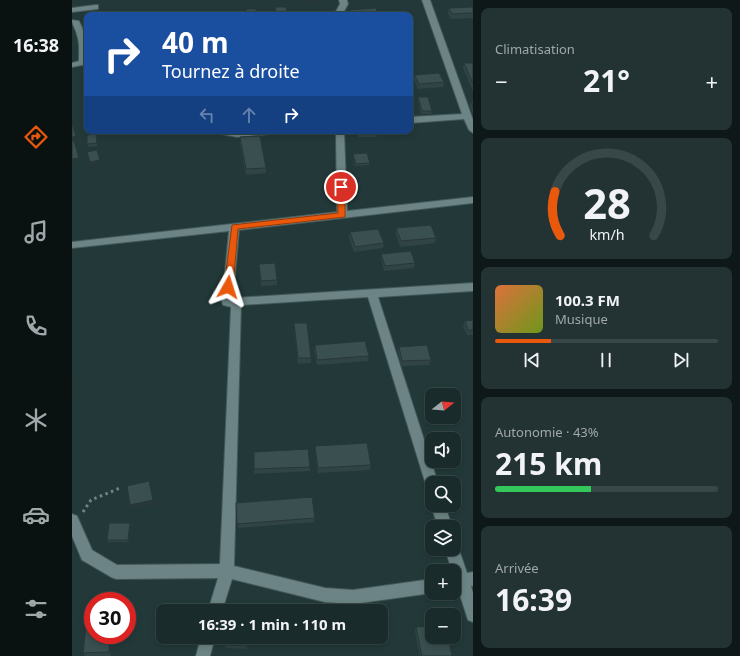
<!DOCTYPE html>
<html lang="fr">
<head>
<meta charset="utf-8">
<style>
  body { margin:0; font-family:"Noto Sans",sans-serif; background:#233333; color:#f1f3f6; height:100vh; display:flex; flex-direction:column; font-size:15px; white-space:nowrap }
  * { box-sizing:border-box; margin:0 }
  p { font-size:13px; color:#9fa7a9 }
  .icon { flex:none; width:22px; height:22px; fill:none; stroke:currentColor; stroke-width:2; stroke-linecap:round; stroke-linejoin:round }
  .map { position:relative; flex:1; overflow:hidden }
  .drawer { display:flex; flex-direction:column; gap:8px; padding:8px; background:#0e1818; width:267px }
  .drawer>* { flex:none }
  .guide { position:absolute; left:12px; top:12px; width:329px; height:122px; border-radius:8px; box-shadow:0 2px 6px #0003,0 0 0 1px #384747; background:#1a4fa0; color:#fff; overflow:hidden }
  .needle { width:26px; rotate:73deg }
  .controls { position:absolute; left:353px; top:388px; display:grid; gap:8px }
  .controls a { display:grid; place-items:center; width:36px; height:36px; border-radius:8px; background:#1a2b2b; box-shadow:0 2px 6px #0003,0 0 0 1px #384747; font-size:20px }
  .speed { position:absolute; left:12px; top:592px; display:flex; gap:8px; font-size:20px; font-weight:700; text-align:center }
  .speed>* { display:grid; place-content:center; width:52px; height:52px; border-radius:50%; background:#1a2b2b; box-shadow:0 2px 6px #0003,0 0 0 1px #384747; line-height:1 }
  .speed .limit { border:6px solid #d22; background:#fff; color:#111 }
  .pin { position:absolute; display:grid; place-items:center; width:34px; height:34px; color:#fff; margin:-17px; border:2px solid #fff; border-radius:50%; box-shadow:0 1px 4px #0007 }
  .me { position:absolute; width:44px; margin:-22px; rotate:6deg; stroke-linejoin:round; filter:drop-shadow(0 0 3px #0008) }
  .turn { display:flex; align-items:center; gap:14px; height:84px; padding:0 12px; font-size:18px }
  .turn .icon { width:52px; height:52px; stroke-width:2.5 }
  .turn b { display:block; font-size:28px; line-height:34px }
  .lanes { display:flex; align-items:center; height:38px; padding:0 12px; background:#0003; justify-content:center; gap:20px; direction:ltr }
  .lanes .off { opacity:.35 }
  .big { font-size:30px; font-weight:700; line-height:1.1 }
  .drawer .widget { flex:1; display:flex; flex-direction:column; justify-content:center; gap:6px; min-width:0; padding:0 14px; border-radius:8px; background:#233333 }
  .drawer .dial { align-items:center; gap:0 }
  .dial svg { height:104px; overflow:visible; fill:none; stroke:#384747; stroke-width:7; stroke-linecap:round; text-anchor:middle }
  .dial text { fill:#f1f3f6; stroke:none }
  .song { display:flex; align-items:center; gap:12px }
  .cover { width:48px; height:48px; border-radius:6px; background:linear-gradient(135deg,hsl(20 70% 55%),hsl(80 70% 35%)) }
  .played { height:4px; border-radius:2px; background:linear-gradient(90deg,#ea580c 25%,#384747 25%) }
  .keys { display:flex; justify-content:space-around; direction:ltr }
  .heat { display:flex; justify-content:space-between; align-items:center; font-size:22px; direction:ltr }
  .charge { height:6px; border-radius:3px; background:linear-gradient(90deg,#34c759 43%,#384747 0) }
  .trip { position:absolute; left:84px; top:604px; width:232px; height:40px; border-radius:8px; background:#1a2b2b; box-shadow:0 2px 6px #0003,0 0 0 1px #384747; font-weight:700; line-height:40px; text-align:center }
  main { display:flex; flex:1; min-height:0 }
  .dock { display:flex; flex-direction:column; width:72px; justify-content:space-around; align-items:center; background:#0a1111; color:#9fa7a9 }
  .dock .icon { width:28px; height:28px }
  .dock .selected { color:#ea580c }
  .dock b { font-size:18px; color:#f1f3f6 }
  .map>svg:first-child { display:block }
  .lines { fill:none; stroke-linecap:round; stroke-linejoin:round }
  .minor-casing { stroke:#445858; stroke-width:2 }
  .path { stroke:#728585; stroke-width:3; stroke-dasharray:2.5 3.5; stroke-linecap:butt }
  .minor { fill:#6c8485; fill-rule:evenodd }
  .wall { fill:#314445 }
  .shaded-wall { fill:#283738 }
  .building { fill:#394f50; stroke:#283738 }
  .route { fill:#ea580c; stroke:#983908 }
</style>
</head>
<body>
<main>
<nav class="dock">
<b>16:38</b>
<svg class="icon selected" aria-label="directions" viewBox="0 0 24 24"><path d="M12 3l9 9-9 9-9-9zM9 14v-3h6M13 9l2 2-2 2"/></svg>
<svg class="icon" aria-label="music" viewBox="0 0 24 24"><path d="M9 18V5l10-2v13"/><circle cx="6" cy="18" r="3"/><circle cx="16" cy="16" r="3"/></svg>
<svg class="icon" aria-label="phone" viewBox="0 0 24 24"><path d="M5 4h4l2 5-3 2q2 4 5 5l2-3 5 2v4C11 20 4 13 5 4z"/></svg>
<svg class="icon" aria-label="climate" viewBox="0 0 24 24"><path d="M12 3v18M4 7l16 10M4 17L20 7"/></svg>
<svg class="icon" aria-label="car" viewBox="0 0 24 24"><path d="M5 17H2v-5l4-1 3-4h7l3 4 3 1v5h-3M9 17h6M6 11h13"/><circle cx="7" cy="17" r="2"/><circle cx="17" cy="17" r="2"/></svg>
<svg class="icon" aria-label="filters" viewBox="0 0 24 24"><path d="M4 7h16M4 17h16"/><circle cx="9" cy="7" r="2"/><circle cx="15" cy="17" r="2"/></svg>
</nav>
<div class="map">
<svg width="401" height="656" viewBox="0 0 401 656">
  <rect width="100%" height="100%" fill="#233939"/>
  <g class="lines">
    <!-- minor casing -->
    <g class="minor-casing">
      <g id="minor">
        <path d="M267 0H275L276 4 270 15H262L268 4Z"/>
        <path d="M350 0H358L401 120V133L397 130 392 119 338 123V117L390 114Z"/>
        <path d="M23 5H26V9L0 12V8Z"/>
        <path d="M0 20 7 21C15 36 15 51 15 67L10 65 0 67V63L7 61C7 52 8 43 5 35 4 29 0 25 0 20Z"/>
        <path d="M143 131H201L197 134 165 137 144 133Z"/>
        <path d="M264 131H272L275 211 401 197V203L167 230 161 298 401 283V291L306 297 366 483H360V491L355 489 354 485 296 297 169 305 162 566 253 588 281 590 360 579V593L281 604 253 602 160 579 150 611H136L146 578 44 579 39 577 10 560 0 536V514L5 516 20 550 45 565 148 564 159 307 151 305 150 302 157 231 0 248V242L265 212Z"/>
        <path d="M360 504V505H373L380 527H366L359 505Z"/>
        <path d="M382 543 385 544 395 573 401 572V586H399L401 593V622L396 620 386 589 382 590V571H380L373 549H382Z"/>
        <path d="M129 637H143L138 656H124Z"/>
      </g>
    </g>
    <!-- path -->
    <path class="path" d="M11 512 19 500 48 488"/>
    <!-- minor -->
    <use href="#minor" class="minor"/>
  </g>
  <!-- wall -->
  <g class="wall">
    <path d="M203 7H214L215 15H204Z"/>
    <path d="M401 7V18L379 19 376 13 377 8Z"/>
    <path d="M278 10 306 14V15H278Z"/>
    <path d="M392 63H401V91L391 68Z"/>
    <path d="M342 75 372 82 371 87 346 89 342 80Z"/>
    <path d="M346 97 360 111 359 114H349L346 100Z"/>
    <path d="M399 101H401V115L398 106Z"/>
    <rect x="286" y="131" width="19" height="6"/>
    <path d="M24 137 25 146 16 147 15 144Z"/>
    <path d="M168 137 194 168V173L174 175 168 143Z"/>
    <path d="M281 154 298 163V165L283 166 281 156Z"/>
    <path d="M324 228 364 238 363 243 328 247 324 234Z"/>
    <path d="M278 232 312 243 311 248 282 252 277 238Z"/>
    <path d="M309 254 343 263 342 268 312 271 309 259Z"/>
    <path d="M187 264 205 280V285L189 286Z"/>
    <path d="M401 320V335H395L391 326 393 321Z"/>
    <path d="M222 323 239 358V363L226 364 222 328Z"/>
    <path d="M243 345 297 356 296 361 245 365 242 350Z"/>
    <path d="M327 347 359 360 357 365 329 366 326 352Z"/>
    <path d="M243 446 299 465 298 470 246 473 243 451Z"/>
    <path d="M182 452 238 467V471L182 474Z"/>
    <path d="M164 503 243 518 242 522 166 528Z"/>
    <path d="M58 523 59 526 57 542H35V540Z"/>
    <path d="M344 627 380 656H348L343 631Z"/>
    <path d="M40 635 39 656H13L11 653Z"/>
    <path d="M154 637H176L175 649 154 648 153 645Z"/>
  </g>
  <!-- shaded-wall -->
  <g class="shaded-wall">
    <path d="M238 0H251L250 1 238 3Z"/>
    <path d="M4 136 5 141 0 142V137Z"/>
    <path d="M7 158 8 161 0 162V159Z"/>
    <path d="M28 160 29 163 19 165 18 162Z"/>
    <path d="M0 371 1 396 0 392Z"/>
    <path d="M77 481 82 505 60 510 58 505Z"/>
    <path d="M58 523 59 526 57 542 56 540Z"/>
    <path d="M38 635H40L39 656 37 652Z"/>
  </g>
  <!-- building -->
  <g class="building">
    <path d="M203 7H214L215 13H204Z"/>
    <path d="M401 7V13L380 14 377 8Z"/>
    <path d="M304 8 306 14 280 15 278 10Z"/>
    <path d="M174 9H184V15H175Z"/>
    <path d="M392 63H401V84Z"/>
    <path d="M367 73 372 82 347 84 342 75Z"/>
    <path d="M346 97H356L360 111H350Z"/>
    <path d="M399 101H401V107Z"/>
    <path d="M0 123 4 136 0 137Z"/>
    <path d="M286 131H305V134H287Z"/>
    <path d="M24 134 25 143 15 144V135Z"/>
    <path d="M188 136 194 168 174 169 168 137Z"/>
    <path d="M0 141H2L7 158 0 159Z"/>
    <path d="M25 150 28 160 18 162 15 152Z"/>
    <path d="M295 153 298 163 284 164 281 154Z"/>
    <path d="M359 225 364 238 329 241 324 228Z"/>
    <path d="M306 229 312 243 283 247 278 232Z"/>
    <path d="M339 251 343 263 313 266 309 254Z"/>
    <path d="M203 263 205 280 189 281 187 264Z"/>
    <path d="M401 320V330H396L393 321Z"/>
    <path d="M222 323H235L239 358H226Z"/>
    <path d="M293 341 297 356 245 360 243 345Z"/>
    <path d="M355 345 359 360 330 361 327 347Z"/>
    <path d="M295 443 299 465 246 468 243 446Z"/>
    <path d="M236 449 238 467 182 469V452Z"/>
    <path d="M77 481 81 500 58 505 55 486Z"/>
    <path d="M240 497 243 518 165 524 164 503Z"/>
    <path d="M37 523H58L56 540H35Z"/>
    <path d="M21 615V635H38L37 652 11 653 15 616Z"/>
    <path d="M360 626V637H376L380 656H350L344 627Z"/>
    <path d="M154 637H176L175 646 153 645Z"/>
  </g>
  <!-- route -->
  <path class="route" d="M269 184 273 187V217L166 229 161 287 159 289H153L152 287 160 225 266 213 265 187Z"/>
</svg>
<div class="controls">
<a><svg class="needle" viewBox="-14 -14 28 28"><path d="M0-13l5 13h-10z" fill="#e53935"/><path d="M0 13l5-13h-10z" fill="#9fa7a9"/></svg></a>
<a><svg class="icon" aria-label="sound" viewBox="0 0 24 24"><path d="M4 9h4l5-4v14l-5-4H4zM17 9q2 3 0 6"/></svg></a>
<a><svg class="icon" aria-label="search" viewBox="0 0 24 24"><circle cx="10" cy="10" r="6"/><path d="M15 15l6 6"/></svg></a>
<a><svg class="icon" aria-label="layers" viewBox="0 0 24 24"><path d="M12 4l9 5-9 5-9-5zM3 14l9 5 9-5"/></svg></a>
<a>+</a>
<a>−</a>
</div>
<div class="speed"><div class="limit">30</div></div>
<div class="pin" style="left:269px;top:187px;background:#d93025"><svg class="icon" aria-label="arrive" viewBox="0 0 24 24"><path d="M6 21V4h12l-3 4 3 4H6"/></svg></div>
<svg class="me" style="left:156px;top:287px" viewBox="-20 -20 40 40"><path d="M0-17L14 15 0 8-14 15z" fill="#ea580c" stroke="#fff" stroke-width="4"/></svg>
<div class="trip">16:39 · 1 min · 110 m</div>
<div class="guide">
<div class="turn"><svg class="icon" aria-label="right" viewBox="0 0 24 24"><path d="M7 20v-9h11M14 6l5 5-5 5"/></svg><div><b>40 m</b>Tournez à droite</div></div>
<div class="lanes"><svg class="icon off" aria-label="left" viewBox="0 0 24 24"><path d="M17 20v-9H6M10 6l-5 5 5 5"/></svg><svg class="icon off" aria-label="ahead" viewBox="0 0 24 24"><path d="M12 20V5M6 11l6-6 6 6"/></svg><svg class="icon" aria-label="right" viewBox="0 0 24 24"><path d="M7 20v-9h11M14 6l5 5-5 5"/></svg></div>
</div>
</div>
<section class="drawer">
<div class="widget"><p>Climatisation</p>
<div class="heat"><a>−</a><b class="big">21°</b><a>+</a></div>
</div>
<div class="widget dial"><svg viewBox="0 0 100 80">
<path d="M14 69A42 42 0 1 1 86 69"/>
<path d="M14 69A42 42 0 0 1 10 35" stroke="#ea580c"/>
<text x="50" y="56" font-size="32" font-weight="700">28</text>
<text x="50" y="72" font-size="11">km/h</text>
</svg></div>
<div class="widget">
<div class="song"><i class="cover"></i><div><b>100.3 FM</b><p>Musique</p></div></div>
<div class="played"></div>
<div class="keys"><svg class="icon" aria-label="previous" viewBox="0 0 24 24"><path d="M18 5L8 12l10 7zM5 5v14"/></svg><svg class="icon" aria-label="pause" viewBox="0 0 24 24"><path d="M8 5v14M16 5v14"/></svg><svg class="icon" aria-label="next" viewBox="0 0 24 24"><path d="M6 5l10 7-10 7zM19 5v14"/></svg></div>
</div>
<div class="widget"><p>Autonomie · 43%</p><b class="big">215 km</b><div class="charge"></div></div>
<div class="widget"><p>Arrivée</p><b class="big">16:39</b></div>
</section>
</main>
</body>
</html>
